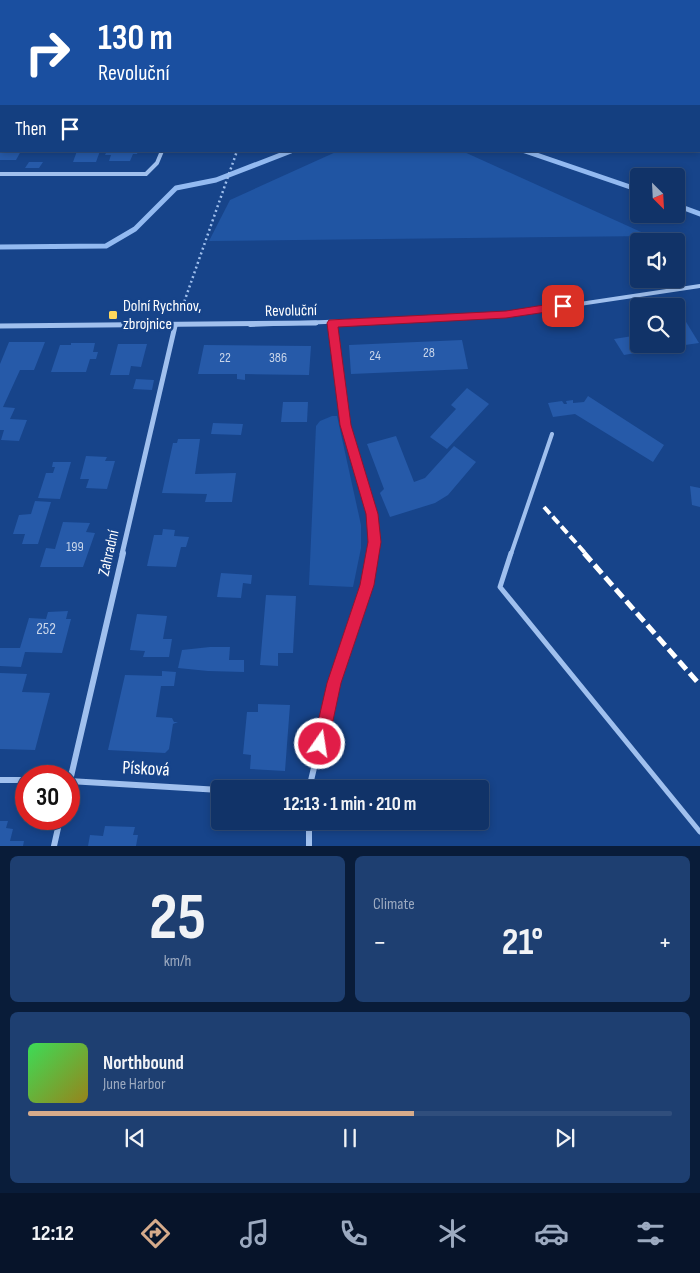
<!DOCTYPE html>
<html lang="en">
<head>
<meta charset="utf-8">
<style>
  body { margin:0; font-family:"Sofia Sans Condensed",sans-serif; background:#1e3f71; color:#f1f3f6; height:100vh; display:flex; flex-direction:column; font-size:19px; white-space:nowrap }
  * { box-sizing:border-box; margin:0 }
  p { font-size:16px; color:#9caac0 }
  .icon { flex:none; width:28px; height:28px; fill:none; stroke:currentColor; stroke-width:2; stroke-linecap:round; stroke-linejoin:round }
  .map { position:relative; height:846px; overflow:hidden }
  .drawer { display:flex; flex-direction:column; gap:10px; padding:10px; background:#091c39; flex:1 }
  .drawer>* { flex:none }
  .top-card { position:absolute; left:0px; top:0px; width:700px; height:152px; box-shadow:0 2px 8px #0003,0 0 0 1px #304e7c; background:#1a4fa0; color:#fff; overflow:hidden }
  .needle { width:32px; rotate:156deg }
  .controls { position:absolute; left:630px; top:168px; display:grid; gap:10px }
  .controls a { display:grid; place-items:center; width:55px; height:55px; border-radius:5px; background:#113368; box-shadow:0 2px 8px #0003,0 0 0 1px #304e7c; font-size:25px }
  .speed { position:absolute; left:15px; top:765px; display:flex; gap:10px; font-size:25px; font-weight:700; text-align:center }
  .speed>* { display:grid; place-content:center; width:65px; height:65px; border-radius:50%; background:#113368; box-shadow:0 2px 8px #0003,0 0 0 1px #304e7c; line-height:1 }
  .speed .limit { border:8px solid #d22; background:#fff; color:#111 }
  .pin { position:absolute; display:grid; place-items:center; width:42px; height:42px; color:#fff; margin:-21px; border-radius:10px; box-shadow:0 2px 8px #0006 }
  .me { position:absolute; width:55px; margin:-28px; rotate:13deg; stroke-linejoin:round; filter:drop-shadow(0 0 4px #0008) }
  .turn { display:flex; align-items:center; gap:18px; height:105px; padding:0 15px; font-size:22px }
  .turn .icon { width:65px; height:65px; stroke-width:2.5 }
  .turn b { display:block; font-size:35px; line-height:42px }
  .then { display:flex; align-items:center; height:48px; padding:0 15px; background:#0003; gap:10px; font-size:19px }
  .big { font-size:38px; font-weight:700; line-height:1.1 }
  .drawer .tile { flex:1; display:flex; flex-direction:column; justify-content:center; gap:8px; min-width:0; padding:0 18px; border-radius:8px; background:#1e3f71 }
  .drawer .dial { align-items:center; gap:0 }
  .dial b { font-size:65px; line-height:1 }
  .song { display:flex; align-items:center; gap:15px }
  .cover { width:60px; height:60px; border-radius:8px; background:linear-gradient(135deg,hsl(130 70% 55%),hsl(50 70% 35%)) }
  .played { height:5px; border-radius:2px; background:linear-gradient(90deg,#d6ab8b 60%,#304e7c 60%) }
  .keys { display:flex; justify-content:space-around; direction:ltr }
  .heat { display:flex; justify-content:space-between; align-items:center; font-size:28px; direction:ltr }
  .drawer .tiles { flex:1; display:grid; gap:10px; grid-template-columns:1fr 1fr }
  .tile:last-child { grid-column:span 2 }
  .trip { position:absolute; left:211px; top:780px; width:278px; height:50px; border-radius:5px; background:#113368; box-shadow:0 2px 8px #0003,0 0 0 1px #304e7c; font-weight:700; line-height:50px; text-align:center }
  .tab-bar { display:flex; height:80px; justify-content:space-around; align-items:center; background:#07142a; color:#9caac0 }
  .tab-bar .icon { width:35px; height:35px }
  .tab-bar .selected { color:#d6ab8b }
  .tab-bar b { font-size:22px; color:#f1f3f6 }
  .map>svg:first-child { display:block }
  .green { fill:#2055a3 }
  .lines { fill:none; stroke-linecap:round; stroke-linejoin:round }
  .stream { stroke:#93baf1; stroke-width:5 }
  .building { fill:#265aa9 }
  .path { stroke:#a0c0ee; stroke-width:2.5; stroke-dasharray:2 3; stroke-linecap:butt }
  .service-far2 { stroke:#a0c0ee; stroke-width:2.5 }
  .service-far1 { stroke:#a0c0ee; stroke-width:4 }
  .service { stroke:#a0c0ee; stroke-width:5 }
  .minor-far3 { stroke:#a0c0ee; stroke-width:3 }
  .minor-far2 { stroke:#a0c0ee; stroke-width:4 }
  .minor-far1 { stroke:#a0c0ee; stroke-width:5 }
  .minor { stroke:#a0c0ee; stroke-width:6 }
  .rail-far1 { stroke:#fff; stroke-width:4; stroke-dasharray:9 4; stroke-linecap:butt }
  .rail { stroke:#fff; stroke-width:5; stroke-dasharray:11 5; stroke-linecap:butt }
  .route { fill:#e11d48; stroke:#92132f }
  .poi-dot { fill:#ffd85d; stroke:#17448a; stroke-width:2 }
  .labels { text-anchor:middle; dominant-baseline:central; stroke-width:5; stroke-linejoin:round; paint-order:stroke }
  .number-label { font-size:14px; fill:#c9d6ea }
  .poi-label { font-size:16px; fill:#fff; stroke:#17448a; text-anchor:start }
  .street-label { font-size:16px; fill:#fff; stroke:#17448a }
  .near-number-label { font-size:16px; fill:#c9d6ea }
  .near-street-label { font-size:19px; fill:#fff; stroke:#17448a }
</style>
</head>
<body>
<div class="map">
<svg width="700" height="846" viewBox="0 0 700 846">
  <rect width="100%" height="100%" fill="#17448a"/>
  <!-- green -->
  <g class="green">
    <path d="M338 151H462L650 236 209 241 230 200Z"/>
    <path d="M332 416H337L361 525V548L353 587 309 585 316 426 320 421Z"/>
  </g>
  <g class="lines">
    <!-- stream -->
    <g class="stream">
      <path d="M525 151 639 190"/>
      <path d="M676 205 700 214"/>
      <path d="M0 247 106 246 135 229 176 188 216 180 291 151"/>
    </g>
  </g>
  <!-- building -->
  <g class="building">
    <path d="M0 151H21L16 160H0Z"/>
    <path d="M77 151H100L96 162H73Z"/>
    <path d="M107 151H138L137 154H133L130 161H109L111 155H105Z"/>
    <path d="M29 162H43L39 168H25Z"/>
    <path d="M683 317 699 343 678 346 676 343V318Z"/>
    <path d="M639 335V344H668L670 347 624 355 614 339Z"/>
    <path d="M462 340 468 369 351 374 349 345Z"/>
    <path d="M9 342H45L34 370H20L3 407 15 408 10 419 27 420 19 441 1 440 4 430H0V364Z"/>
    <path d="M71 343H95L93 352H98L96 359H90L86 372H51L60 345H71Z"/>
    <path d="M118 344H147L141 367 131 366 129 375H110Z"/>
    <path d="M204 345 311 346 309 375 245 374V380L237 379V374H198Z"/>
    <path d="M136 379 154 380 152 390 133 389Z"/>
    <path d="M467 388 489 404 447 449 430 437 456 409 451 405Z"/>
    <path d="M588 396 664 445 653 462 575 414 553 417 548 403 562 401 564 404H567L566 401 573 400V403L584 402Z"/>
    <path d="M283 402H308L307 422H281Z"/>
    <path d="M213 423 243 424 241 435 211 434Z"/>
    <path d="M396 436 414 482 425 478 454 446 476 462 448 495 435 503 390 517 380 493 384 489 367 444Z"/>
    <path d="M178 439H200L195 474 236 473 232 502H205L207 494 162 493 173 443H177Z"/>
    <path d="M86 456 107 457 105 461H115L107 489 86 488 89 479H80Z"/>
    <path d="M53 462H71L60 499 38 498 46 473H53L55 467H52Z"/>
    <path d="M690 486 700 488V507L692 505Z"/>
    <path d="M35 501 51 502 38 544H22L25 534H13L19 515 31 514Z"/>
    <path d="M63 522 90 523 86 532 95 533 83 567H40L46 548 55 549Z"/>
    <path d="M163 529 175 530 174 536 189 537 186 547H181L176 567 147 566 154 535H162Z"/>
    <path d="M221 573 252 575 251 584 243 583 241 598 217 597Z"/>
    <path d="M266 595 296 596 293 653H278V666L260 665Z"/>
    <path d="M68 611 66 619H71L62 653 25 652 21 667 0 666V648H20L29 618 46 619 48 612Z"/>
    <path d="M137 614 167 616 163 639H172L169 657H143L145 651 130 650Z"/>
    <path d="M210 647H230L229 660H244V672L208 671 178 668 182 650Z"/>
    <path d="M162 671 176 672 174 686H161L156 717 172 718 174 722H178L173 724 169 749 165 753 108 750 125 675 162 676Z"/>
    <path d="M0 673 27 674 22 692 50 693 35 750 0 749Z"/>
    <path d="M258 704 290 705 285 771 250 769 251 755 243 754 247 712H258Z"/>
    <path d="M0 821H8L6 828 13 829 10 841H24L23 846H0Z"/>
    <path d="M105 826 135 827 133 835H138L136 846H88L90 835 103 836Z"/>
  </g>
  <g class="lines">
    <!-- path -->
    <path class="path" d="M181 311 237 151"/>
    <!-- service-far2 -->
    <g class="service-far2">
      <path d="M664 1 670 0"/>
      <path d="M699 88 700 90"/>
    </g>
    <!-- service-far1 -->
    <path class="service-far1" d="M511 554 552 434"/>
    <!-- service -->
    <path class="service" d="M511 553 500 587 700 832"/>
    <!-- minor-far3 -->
    <path class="minor-far3" d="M0 66 1 63"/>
    <!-- minor-far2 -->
    <g class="minor-far2">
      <path d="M0 174H146L157 163 162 151"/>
      <path d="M250 325 506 315 700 286"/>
    </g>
    <!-- minor-far1 -->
    <g class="minor-far1">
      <path d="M332 323C337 357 338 394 347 427 357 467 381 512 373 554"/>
      <path d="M0 326 316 323"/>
      <path d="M122 554 175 326"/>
    </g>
    <!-- minor -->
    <g class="minor">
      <path d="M0 780H26"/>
      <path d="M69 781 220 790"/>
      <path d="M69 785 123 553"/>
      <path d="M309 789 334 683 367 585 373 553"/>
      <path d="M309 821V846"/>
      <path d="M54 846 60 819"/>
    </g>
    <!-- rail-far1 -->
    <path class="rail-far1" d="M544 507 586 554"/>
    <!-- rail -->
    <path class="rail" d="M584 553 700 685"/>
  </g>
  <!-- route -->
  <path class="route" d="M563 302 568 306 567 309 506 318 338 327 351 425 378 514 381 542 374 585 341 683 328 744 326 749 320 751 315 749 313 744 327 683 360 585 368 542 366 514 340 425 327 323 329 320 506 311Z"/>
  <!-- markers -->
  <rect class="poi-dot" x="108" y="310" width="10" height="10" rx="2.5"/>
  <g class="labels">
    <!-- number labels -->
    <g class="number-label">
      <text x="429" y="352">28</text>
      <text x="375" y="355">24</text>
      <text x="225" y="357">22</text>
      <text x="278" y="357">386</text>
      <text x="75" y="546">199</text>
    </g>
    <!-- poi labels -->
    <g class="poi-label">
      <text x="123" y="306">Dolní Rychnov,<tspan x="123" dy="18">zbrojnice</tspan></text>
    </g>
    <!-- street labels -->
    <g class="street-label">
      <text transform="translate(291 311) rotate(-1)">Revoluční</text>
      <text transform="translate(109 553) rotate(-77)">Zahradní</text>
    </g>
    <!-- near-number labels -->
    <g class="near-number-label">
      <text x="46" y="629">252</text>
    </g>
    <!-- near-street labels -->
    <g class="near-street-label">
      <text transform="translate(146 769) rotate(3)">Písková</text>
    </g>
  </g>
</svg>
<div class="controls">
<a><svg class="needle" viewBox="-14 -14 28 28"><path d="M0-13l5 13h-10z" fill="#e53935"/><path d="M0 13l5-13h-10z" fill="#9caac0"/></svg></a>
<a><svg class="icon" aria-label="sound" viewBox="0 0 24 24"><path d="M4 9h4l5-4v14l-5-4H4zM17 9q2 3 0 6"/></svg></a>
<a><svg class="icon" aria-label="search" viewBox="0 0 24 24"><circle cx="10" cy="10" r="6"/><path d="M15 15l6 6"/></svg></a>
</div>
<div class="speed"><div class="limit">30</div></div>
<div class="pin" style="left:563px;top:306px;background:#d93025"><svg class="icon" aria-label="arrive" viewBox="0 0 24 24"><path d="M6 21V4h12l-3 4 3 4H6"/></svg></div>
<svg class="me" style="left:320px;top:744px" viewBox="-20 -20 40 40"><circle r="17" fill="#e11d48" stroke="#fff" stroke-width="3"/><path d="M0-11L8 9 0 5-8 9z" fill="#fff"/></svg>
<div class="trip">12:13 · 1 min · 210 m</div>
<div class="top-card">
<div class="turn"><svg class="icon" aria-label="right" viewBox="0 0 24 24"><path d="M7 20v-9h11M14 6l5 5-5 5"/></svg><div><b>130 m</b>Revoluční</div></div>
<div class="then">Then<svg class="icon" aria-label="arrive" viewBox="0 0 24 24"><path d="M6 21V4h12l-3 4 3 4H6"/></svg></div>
</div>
</div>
<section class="drawer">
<div class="tiles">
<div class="tile dial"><b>25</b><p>km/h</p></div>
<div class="tile"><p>Climate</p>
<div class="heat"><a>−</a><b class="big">21°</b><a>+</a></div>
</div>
<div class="tile">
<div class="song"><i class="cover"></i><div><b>Northbound</b><p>June Harbor</p></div></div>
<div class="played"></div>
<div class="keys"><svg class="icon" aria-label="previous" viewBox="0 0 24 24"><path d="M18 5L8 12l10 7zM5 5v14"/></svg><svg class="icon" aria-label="pause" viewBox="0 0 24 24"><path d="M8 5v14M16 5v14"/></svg><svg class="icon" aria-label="next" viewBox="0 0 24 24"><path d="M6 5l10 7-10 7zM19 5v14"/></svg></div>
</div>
</div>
</section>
<nav class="tab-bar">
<b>12:12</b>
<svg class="icon selected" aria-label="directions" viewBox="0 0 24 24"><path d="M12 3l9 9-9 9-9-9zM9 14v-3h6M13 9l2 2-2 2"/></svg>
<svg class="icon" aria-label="music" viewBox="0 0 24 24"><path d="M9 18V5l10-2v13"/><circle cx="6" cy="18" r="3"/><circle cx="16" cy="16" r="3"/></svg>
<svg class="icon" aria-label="phone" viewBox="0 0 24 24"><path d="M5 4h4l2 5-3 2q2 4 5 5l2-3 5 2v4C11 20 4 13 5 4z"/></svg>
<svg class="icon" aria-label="climate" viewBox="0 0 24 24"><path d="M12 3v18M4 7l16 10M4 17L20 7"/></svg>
<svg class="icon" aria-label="car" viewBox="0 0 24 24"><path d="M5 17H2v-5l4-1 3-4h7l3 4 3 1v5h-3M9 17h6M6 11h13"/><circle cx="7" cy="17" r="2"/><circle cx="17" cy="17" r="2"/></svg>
<svg class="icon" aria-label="filters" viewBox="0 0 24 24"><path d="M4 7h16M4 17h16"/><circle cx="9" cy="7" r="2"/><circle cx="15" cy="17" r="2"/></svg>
</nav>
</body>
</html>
